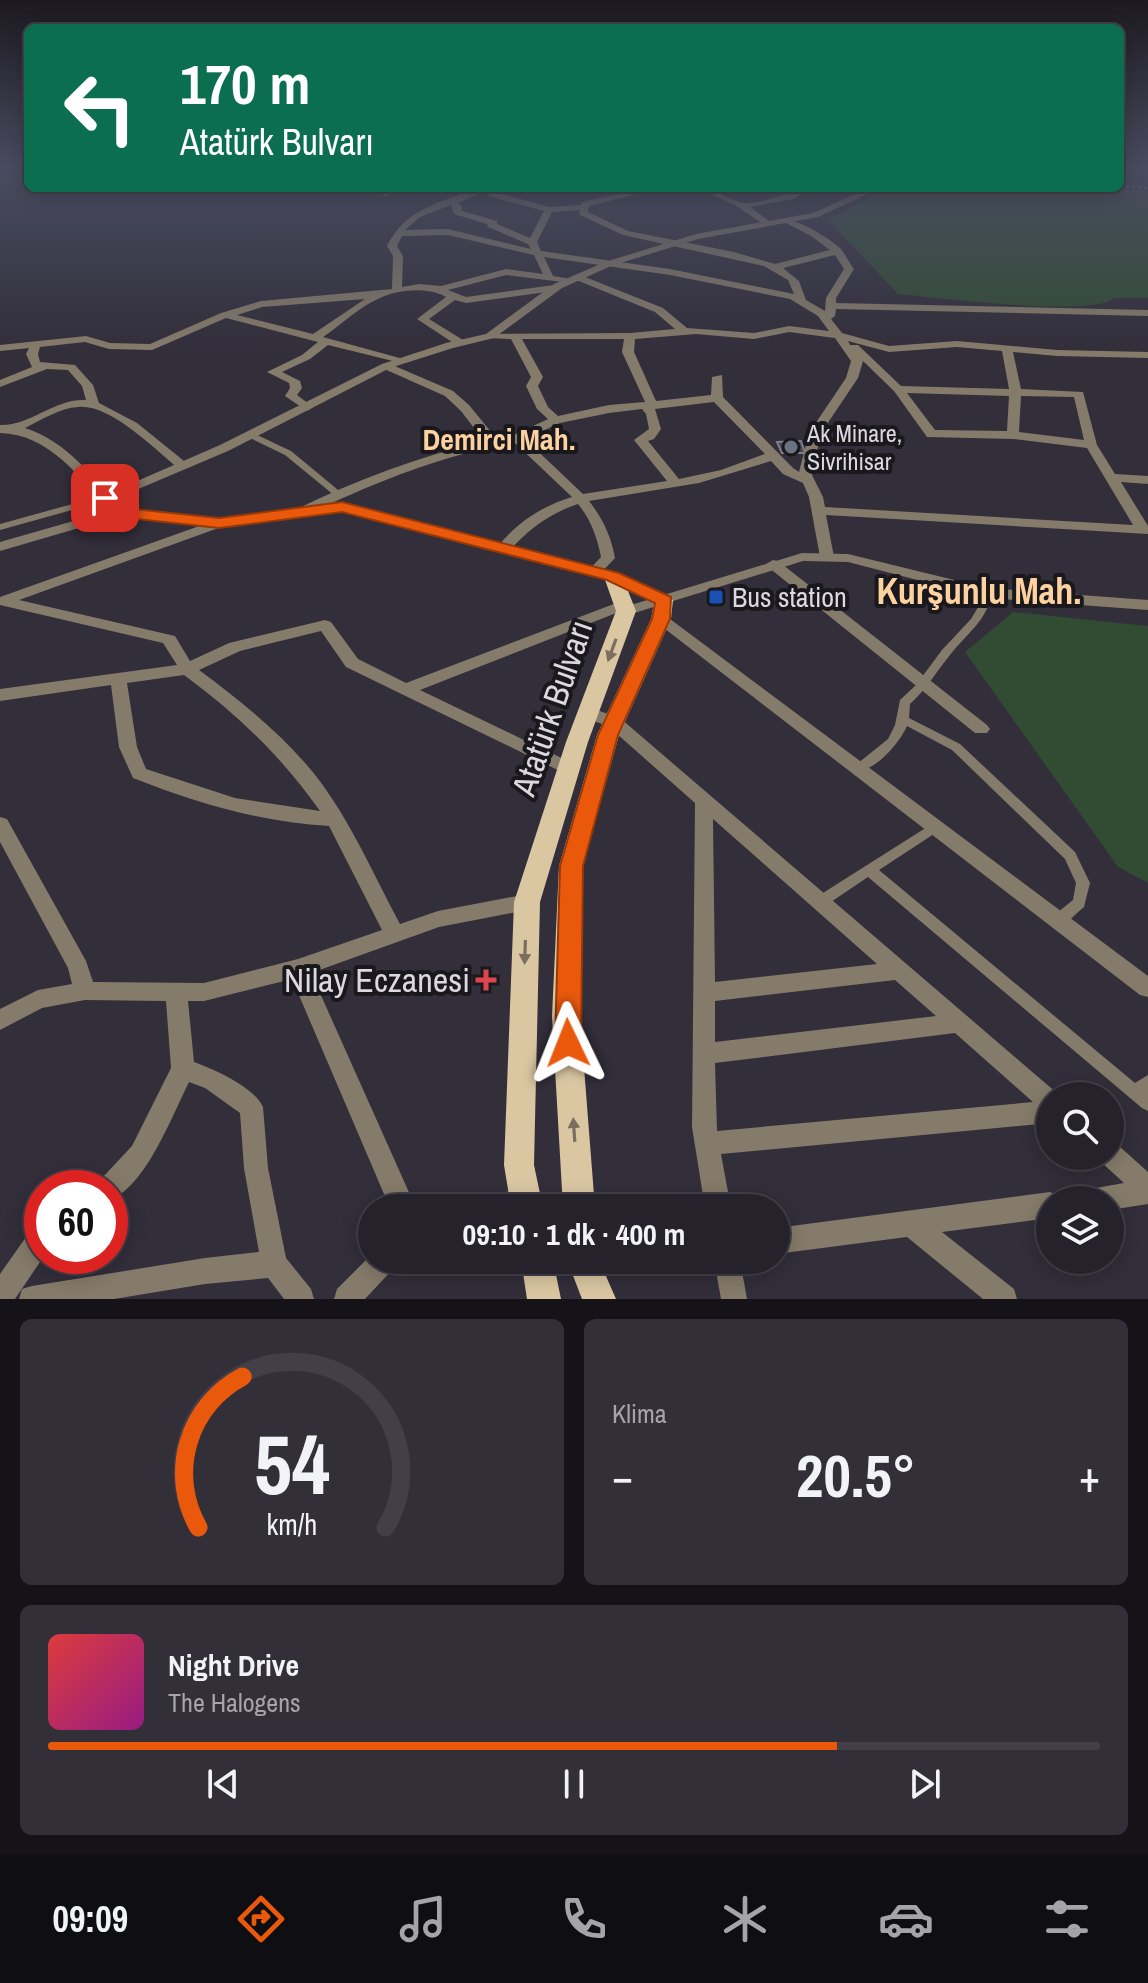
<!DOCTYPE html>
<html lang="tr">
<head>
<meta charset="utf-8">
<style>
  body { margin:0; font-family:"Archivo Narrow",sans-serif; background:#322f38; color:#f1f3f6; height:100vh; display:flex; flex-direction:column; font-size:30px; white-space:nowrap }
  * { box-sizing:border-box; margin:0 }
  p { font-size:26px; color:#a4a4a9 }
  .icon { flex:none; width:44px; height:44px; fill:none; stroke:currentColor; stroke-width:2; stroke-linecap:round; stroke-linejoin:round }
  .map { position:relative; height:1299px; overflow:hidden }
  .panel { display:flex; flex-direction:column; gap:20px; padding:20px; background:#151318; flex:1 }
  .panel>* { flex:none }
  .hud { position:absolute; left:24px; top:24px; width:1100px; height:168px; border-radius:12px; box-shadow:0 4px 20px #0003,0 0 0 2px #423f48; background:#0b6e4f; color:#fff; overflow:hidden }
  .buttons { position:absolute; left:1036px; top:1082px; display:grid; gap:16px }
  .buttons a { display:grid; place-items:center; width:88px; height:88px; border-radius:50%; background:#26222c; box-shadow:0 4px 20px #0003,0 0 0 2px #423f48; font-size:40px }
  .speed { position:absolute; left:24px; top:1170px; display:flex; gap:16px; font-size:40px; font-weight:700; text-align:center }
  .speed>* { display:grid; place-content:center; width:104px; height:104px; border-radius:50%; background:#26222c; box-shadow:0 4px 20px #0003,0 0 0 2px #423f48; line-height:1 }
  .speed .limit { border:12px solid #d22; background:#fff; color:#111 }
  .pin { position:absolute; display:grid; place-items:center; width:68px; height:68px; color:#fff; margin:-34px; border-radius:16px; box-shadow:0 4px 12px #0006 }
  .me { position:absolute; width:88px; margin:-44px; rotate:358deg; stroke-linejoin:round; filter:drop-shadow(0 0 6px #0008) }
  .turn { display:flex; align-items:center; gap:28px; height:168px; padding:0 24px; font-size:36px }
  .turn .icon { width:104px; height:104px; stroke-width:2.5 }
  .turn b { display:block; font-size:56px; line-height:68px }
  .big { font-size:60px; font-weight:700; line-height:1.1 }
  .panel .tile { flex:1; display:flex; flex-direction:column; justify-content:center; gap:12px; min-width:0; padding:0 28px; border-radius:12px; background:#322f38 }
  .panel .dial { align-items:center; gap:0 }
  .dial svg { height:208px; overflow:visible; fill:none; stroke:#423f48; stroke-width:7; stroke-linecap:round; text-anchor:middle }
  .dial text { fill:#f1f3f6; stroke:none }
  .song { display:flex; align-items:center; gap:24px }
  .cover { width:96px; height:96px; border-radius:12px; background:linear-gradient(135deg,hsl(0 70% 55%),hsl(310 70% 35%)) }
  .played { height:8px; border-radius:4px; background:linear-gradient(90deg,#ea580c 75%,#423f48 75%) }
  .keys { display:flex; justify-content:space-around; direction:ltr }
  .heat { display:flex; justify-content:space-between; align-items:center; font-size:44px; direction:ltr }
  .panel .tiles { flex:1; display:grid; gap:20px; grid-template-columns:1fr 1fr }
  .tile:last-child { grid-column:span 2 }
  .trip { position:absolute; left:358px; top:1194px; width:432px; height:80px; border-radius:40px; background:#26222c; box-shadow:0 4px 20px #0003,0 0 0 2px #423f48; font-weight:700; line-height:80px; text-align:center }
  .menu { display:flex; height:128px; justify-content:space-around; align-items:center; background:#0f0e12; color:#a4a4a9 }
  .menu .icon { width:56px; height:56px }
  .menu .selected { color:#ea580c }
  .menu b { font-size:36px; color:#f1f3f6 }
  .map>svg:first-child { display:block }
  .green { fill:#314c33 }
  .building { fill:#494552; stroke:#807c8a; stroke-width:2 }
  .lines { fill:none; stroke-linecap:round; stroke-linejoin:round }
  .path { stroke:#88858f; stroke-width:2; stroke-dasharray:3 3; stroke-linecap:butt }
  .service { fill:#857b6a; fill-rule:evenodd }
  .minor { fill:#857b6a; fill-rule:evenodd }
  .tertiary { fill:#857b6a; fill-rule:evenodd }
  .primary { fill:#dac6a1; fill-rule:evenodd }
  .oneway { fill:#7a6f5f }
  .route { fill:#ea580c; stroke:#983908; stroke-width:2 }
  .worship-dot { fill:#6b7280; stroke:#19181d; stroke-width:3 }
  .transit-dot { fill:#1a4fb4; stroke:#19181d; stroke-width:3 }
  .health-dot { fill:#e0444e; stroke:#19181d; stroke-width:3 }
  .labels { text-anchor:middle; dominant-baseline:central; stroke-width:8; stroke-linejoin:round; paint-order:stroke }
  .far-poi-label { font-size:24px; fill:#dbd8e0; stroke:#19181d; text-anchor:start }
  .poi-label { font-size:28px; fill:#dbd8e0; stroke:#19181d; text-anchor:start }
  .far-district-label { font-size:30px; font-weight:bold; fill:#fed1a1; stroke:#19181d }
  .near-street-label { font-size:34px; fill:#dbd8e0; stroke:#19181d }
  .near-poi-label { font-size:34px; fill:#dbd8e0; stroke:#19181d; text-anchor:end }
  .district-label { font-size:36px; font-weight:bold; fill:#fed1a1; stroke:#19181d }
</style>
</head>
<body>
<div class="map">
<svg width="1148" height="1299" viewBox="0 0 1148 1299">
  <rect width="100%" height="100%" fill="#322e3a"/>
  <!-- green -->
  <g class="green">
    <path d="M886 188 1148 190V298H1114C1094 318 934 297 898 294L828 220Z"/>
    <path d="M1013 612 1148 626V883L1118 867 965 652Z"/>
  </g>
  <!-- building -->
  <path class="building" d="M801 441 805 453H782L777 442Z"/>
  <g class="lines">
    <!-- path -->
    <path class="path" d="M1120 186 1148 188"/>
    <!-- service -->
    <g class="service">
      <path d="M398 188H406L386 196 381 195Z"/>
      <path d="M251 432 291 451 343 494 338 497 335 496 285 455 248 437 247 435Z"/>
      <path d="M105 495 110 498 108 500 0 530V524Z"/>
      <path d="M987 590 992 593C987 621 966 634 950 655 936 672 926 690 910 704L909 718 960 744 1075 852 1090 883 1084 907C1075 914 1065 928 1053 924L1051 920 1053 916 1073 900 1076 883 1065 859 952 750 907 726C899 744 874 773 854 771L852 768 888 739 895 725 900 700 916 685 942 650 971 619 977 609 982 593Z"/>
      <path d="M935 822 940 824 942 827 940 830 879 870 1135 1083 1148 1075V1111L1142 1108 868 877 825 906 820 908 815 906 813 902 815 898Z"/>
    </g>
    <!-- minor -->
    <g class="minor">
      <path d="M476 188H494L495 192 549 207 581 205 582 202 646 188H661L589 206 588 212 628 231 734 252 775 264 830 250 811 236 782 221C794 216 829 238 840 248 844 252 849 262 854 269L836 298V303L1148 310V316L836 309 835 316 831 319 842 333 889 346 957 341 1057 350 1148 352V358L1057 356 1013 352 1021 389 1083 392 1097 445 1115 474 1148 476V484L1121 482 1148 526V534L826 515 834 557 827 561 820 557 809 497 803 483 783 474 771 461 699 483 589 501C603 519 611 536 615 558L599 575 594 576 587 572 601 557C597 537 591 520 578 504 548 514 528 530 508 552H498L496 549C516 523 540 507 572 497L514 442C441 456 372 483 305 516H295L293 513 295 510C356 480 418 457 484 441L461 411 445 396 382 368V364H390L453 391 469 405 496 438 514 435 548 419 537 409 526 386 531 377 511 339 486 338V334L630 333 675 329 655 312 574 279V275H580L663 308 687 328 754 333 789 326 829 331 818 316 790 299 670 275 544 257 553 276 571 279V283L506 275 448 290 466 297 554 285 559 288 554 291 466 303 455 300 429 319 463 340V344H455L417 319 446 297C429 287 399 289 380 298 360 306 341 325 323 337L407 360 401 363 328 345 310 359 282 372 300 381 302 388 297 395 313 407 307 411 285 396 290 388 289 383 267 372 302 355 318 342 226 318 152 350 109 349 85 342 40 347 38 354 40 362 75 365 93 385 99 403 137 423 189 465 188 468H178C154 449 111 404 78 407 60 408 41 420 25 428 67 441 94 479 124 509L126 512 124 515H114C82 481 51 434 0 433V425C30 426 55 398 86 400L82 386 68 370 47 369 0 387V380L32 367 26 354 29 348 0 351V345L86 336 110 343 150 344 221 313 261 301 392 289 393 256 387 246C407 207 439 204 476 188ZM486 190 488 196 544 211 530 238 497 224V221L462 211V207L458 203ZM451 205 454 214 487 224 488 227 528 244 531 249 448 229 405 230 420 217ZM579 210 580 215 623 235 764 266 788 280 794 294 670 269 541 251 537 242 552 212ZM448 235 534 255 543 274 506 269 441 286 419 284 402 287 403 256 397 246 402 236ZM835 255 844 269 826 298 825 311 806 300 799 281 783 268ZM365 299 313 334 237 315 262 307ZM789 332 835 338 851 361 846 378 809 433 799 472 793 468 723 397 722 375 712 377 711 395 656 401 634 352 635 339 696 334 754 339ZM522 339H624L622 352 645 402 609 405 558 416 548 407 538 386 543 377ZM848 341 889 352 957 347 1002 351 1009 389 901 386 858 345H850ZM863 361 894 391 927 437 1013 439 1087 448 1133 525 825 507 823 497 812 475 821 433 858 378ZM907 393 1009 396 1007 431 935 430ZM1021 396 1074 397 1084 440 1019 432ZM714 402 765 454 721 470 679 479 648 441 654 439 661 429 655 409ZM642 409 646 414 649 429 634 440 667 481 583 494 525 439 560 423 609 413Z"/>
      <path d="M697 188C715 188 730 202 747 203 768 204 791 188 810 188L794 199 750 207 769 221 770 223 766 226 735 205Z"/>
      <path d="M219 519 226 523 224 526 19 600 175 636 190 661 229 643 325 620 331 622 358 659 406 683 619 602 624 600 632 605 629 608 420 690 574 764 577 769 574 774 568 775 346 667 321 631 240 651 199 670C237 698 274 728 306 764 346 810 371 870 400 924L438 911 527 894 534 896 537 902 534 908 527 910 439 927 311 973 416 1208H390L292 979 204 1001H188L194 1062C215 1070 253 1086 263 1107L268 1168 286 1258 311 1289 314 1299H284L268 1278 205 1284 114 1299H19L22 1289 32 1286 205 1258 259 1252 244 1168 240 1113 205 1088 189 1082C172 1116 146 1186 110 1200V1188H97L101 1179 132 1146 171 1068 166 1001 85 1000 42 1008 0 1030V1009L38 990 72 984 68 968 0 842V817L7 819 86 961 93 982 204 983 298 959 382 930 329 826C260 822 196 803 133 778L119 747 111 685 0 701V689L177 665 163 643 0 605V597ZM184 675C237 714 282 757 320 811L235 798 146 769 137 747 127 683Z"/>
      <path d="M773 560 778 561 987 725 990 729 987 733H975L768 567 766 564Z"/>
      <path d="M661 614 666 616 1148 976V997L1140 995 656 622 653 619 656 616Z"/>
      <path d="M588 707 620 718 1058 1094 1050 1096V1123L721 1154 731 1208H705L692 1127 695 803 608 726 582 717 579 713 582 709ZM713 819 877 964 715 982ZM895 980 936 1016 715 1042V1001ZM955 1033 1033 1102 717 1131 715 1063Z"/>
      <path d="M1110 1142 1119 1146 1148 1172V1204L1110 1210V1200H1075L1079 1191 1124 1183 1101 1162 1099 1156H1110Z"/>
      <path d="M526 1190 535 1194 539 1203 537 1208H459L463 1199 472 1195Z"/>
      <path d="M1050 1192 1059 1196 1061 1200H1050V1218L942 1232 1014 1289 1017 1299H983L907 1237 776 1254V1228Z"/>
      <path d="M42 1223 44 1256 15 1299H0V1274L33 1227Z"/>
      <path d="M372 1254V1260H397L393 1269 365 1299H334L337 1289Z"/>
      <path d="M714 1260H740L747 1299H721Z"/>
    </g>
    <!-- tertiary -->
    <g class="tertiary">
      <path d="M869 188 876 190 818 217 698 239 611 266 562 288 494 338 453 348 390 368 228 451 110 501 105 502 98 498 220 445 382 364 446 343 486 334 554 284 605 262 696 234 813 213Z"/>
      <path d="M342 503 618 574 620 577 613 581 342 511 219 527 120 516 0 551V542L119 508 219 519Z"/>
      <path d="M802 553 848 554 987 588 1148 600V610L987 598 848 562 803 561 631 614 626 616 618 611 621 608Z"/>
    </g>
    <!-- primary -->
    <g class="primary">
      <path d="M613 571 673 600 671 619 619 735 583 866 580 1016 595 1208H563L552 1016 559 866 597 735 651 619 654 603 628 591 636 611 588 742 540 902 534 1165 543 1208H511L504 1165 514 902 566 742 616 611 604 577Z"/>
      <path d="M521 1260H553L561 1299H527Z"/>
      <path d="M567 1260H599L616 1299H582Z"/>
    </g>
  </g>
  <!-- one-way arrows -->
  <defs><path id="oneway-solid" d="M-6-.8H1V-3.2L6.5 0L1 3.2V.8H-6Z" transform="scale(2)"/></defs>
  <g class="oneway">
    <use href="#oneway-solid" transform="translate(612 650) rotate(110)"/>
    <use href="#oneway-solid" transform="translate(525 952) rotate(92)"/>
    <use href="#oneway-solid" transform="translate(574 1130) rotate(-94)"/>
  </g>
  <!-- sky -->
  <linearGradient id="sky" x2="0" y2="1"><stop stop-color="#1c1920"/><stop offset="0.48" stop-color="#494c60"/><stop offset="1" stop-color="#494c60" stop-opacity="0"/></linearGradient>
  <rect width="1148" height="351" fill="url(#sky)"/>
  <!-- route -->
  <path class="route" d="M105 493 124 508 219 518 342 502 619 573 671 597 670 619 618 735 583 866 581 1043 577 1051 568 1055 559 1051 555 1043 560 866 598 735 652 619 655 603 607 580 342 512 219 528 119 517 97 498Z"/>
  <!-- markers -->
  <circle class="worship-dot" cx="791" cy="447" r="8"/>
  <rect class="transit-dot" x="708" y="589" width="16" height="16" rx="4"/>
  <path class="health-dot" d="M482 968h8v8h8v8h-8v8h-8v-8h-8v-8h8z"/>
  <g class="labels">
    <!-- far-poi labels -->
    <g class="far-poi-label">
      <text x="807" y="433">Ak Minare,<tspan x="807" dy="28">Sivrihisar</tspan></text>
    </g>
    <!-- poi labels -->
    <g class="poi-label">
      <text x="732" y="597">Bus station</text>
    </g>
    <!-- far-district labels -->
    <g class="far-district-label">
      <text x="499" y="439">Demirci Mah.</text>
    </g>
    <!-- near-street labels -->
    <g class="near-street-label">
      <text transform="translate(552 708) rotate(-71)">Atatürk Bulvarı</text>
    </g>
    <!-- near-poi labels -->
    <g class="near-poi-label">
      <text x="470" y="980">Nilay Eczanesi</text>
    </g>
    <!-- district labels -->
    <g class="district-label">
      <text x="979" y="591">Kurşunlu Mah.</text>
    </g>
  </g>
</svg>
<div class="buttons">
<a><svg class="icon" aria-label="search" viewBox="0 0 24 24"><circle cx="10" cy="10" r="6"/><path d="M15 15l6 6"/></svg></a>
<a><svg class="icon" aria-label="layers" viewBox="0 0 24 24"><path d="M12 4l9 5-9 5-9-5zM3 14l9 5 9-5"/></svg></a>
</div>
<div class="speed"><div class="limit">60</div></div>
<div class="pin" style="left:105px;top:498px;background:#d93025"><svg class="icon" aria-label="arrive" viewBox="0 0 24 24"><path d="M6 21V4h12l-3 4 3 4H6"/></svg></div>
<svg class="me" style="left:568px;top:1043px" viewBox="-20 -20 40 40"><path d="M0-17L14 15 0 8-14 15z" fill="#ea580c" stroke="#fff" stroke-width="4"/></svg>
<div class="trip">09:10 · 1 dk · 400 m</div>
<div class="hud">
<div class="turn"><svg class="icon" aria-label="left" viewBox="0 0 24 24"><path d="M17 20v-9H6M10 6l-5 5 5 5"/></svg><div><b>170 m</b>Atatürk Bulvarı</div></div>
</div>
</div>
<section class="panel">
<div class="tiles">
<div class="tile dial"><svg viewBox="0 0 100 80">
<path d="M14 69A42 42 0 1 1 86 69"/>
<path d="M14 69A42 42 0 0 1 31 11" stroke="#ea580c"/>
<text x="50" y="56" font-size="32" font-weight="700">54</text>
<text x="50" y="72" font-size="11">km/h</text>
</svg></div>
<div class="tile"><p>Klima</p>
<div class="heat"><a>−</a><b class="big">20.5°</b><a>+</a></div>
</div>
<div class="tile">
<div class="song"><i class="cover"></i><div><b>Night Drive</b><p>The Halogens</p></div></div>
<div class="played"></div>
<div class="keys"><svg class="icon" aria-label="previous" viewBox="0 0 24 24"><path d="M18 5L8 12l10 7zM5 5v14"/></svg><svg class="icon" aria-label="pause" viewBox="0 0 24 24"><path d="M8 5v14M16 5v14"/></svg><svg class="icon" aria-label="next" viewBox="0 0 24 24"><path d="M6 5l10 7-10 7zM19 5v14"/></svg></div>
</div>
</div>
</section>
<nav class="menu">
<b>09:09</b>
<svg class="icon selected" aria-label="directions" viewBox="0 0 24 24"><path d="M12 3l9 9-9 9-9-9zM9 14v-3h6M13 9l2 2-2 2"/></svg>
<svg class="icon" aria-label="music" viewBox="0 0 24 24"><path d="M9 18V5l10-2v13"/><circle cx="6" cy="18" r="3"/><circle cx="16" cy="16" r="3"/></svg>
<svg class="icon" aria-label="phone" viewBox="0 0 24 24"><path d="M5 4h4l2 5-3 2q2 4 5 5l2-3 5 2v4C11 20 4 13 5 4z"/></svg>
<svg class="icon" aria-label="climate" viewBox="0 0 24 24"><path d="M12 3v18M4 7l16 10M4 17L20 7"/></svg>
<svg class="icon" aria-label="car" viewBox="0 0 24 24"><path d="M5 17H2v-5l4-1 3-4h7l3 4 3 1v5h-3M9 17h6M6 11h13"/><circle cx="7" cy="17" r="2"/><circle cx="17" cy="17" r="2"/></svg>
<svg class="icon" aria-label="filters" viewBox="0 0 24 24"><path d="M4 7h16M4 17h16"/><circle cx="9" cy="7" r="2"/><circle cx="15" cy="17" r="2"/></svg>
</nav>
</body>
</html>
